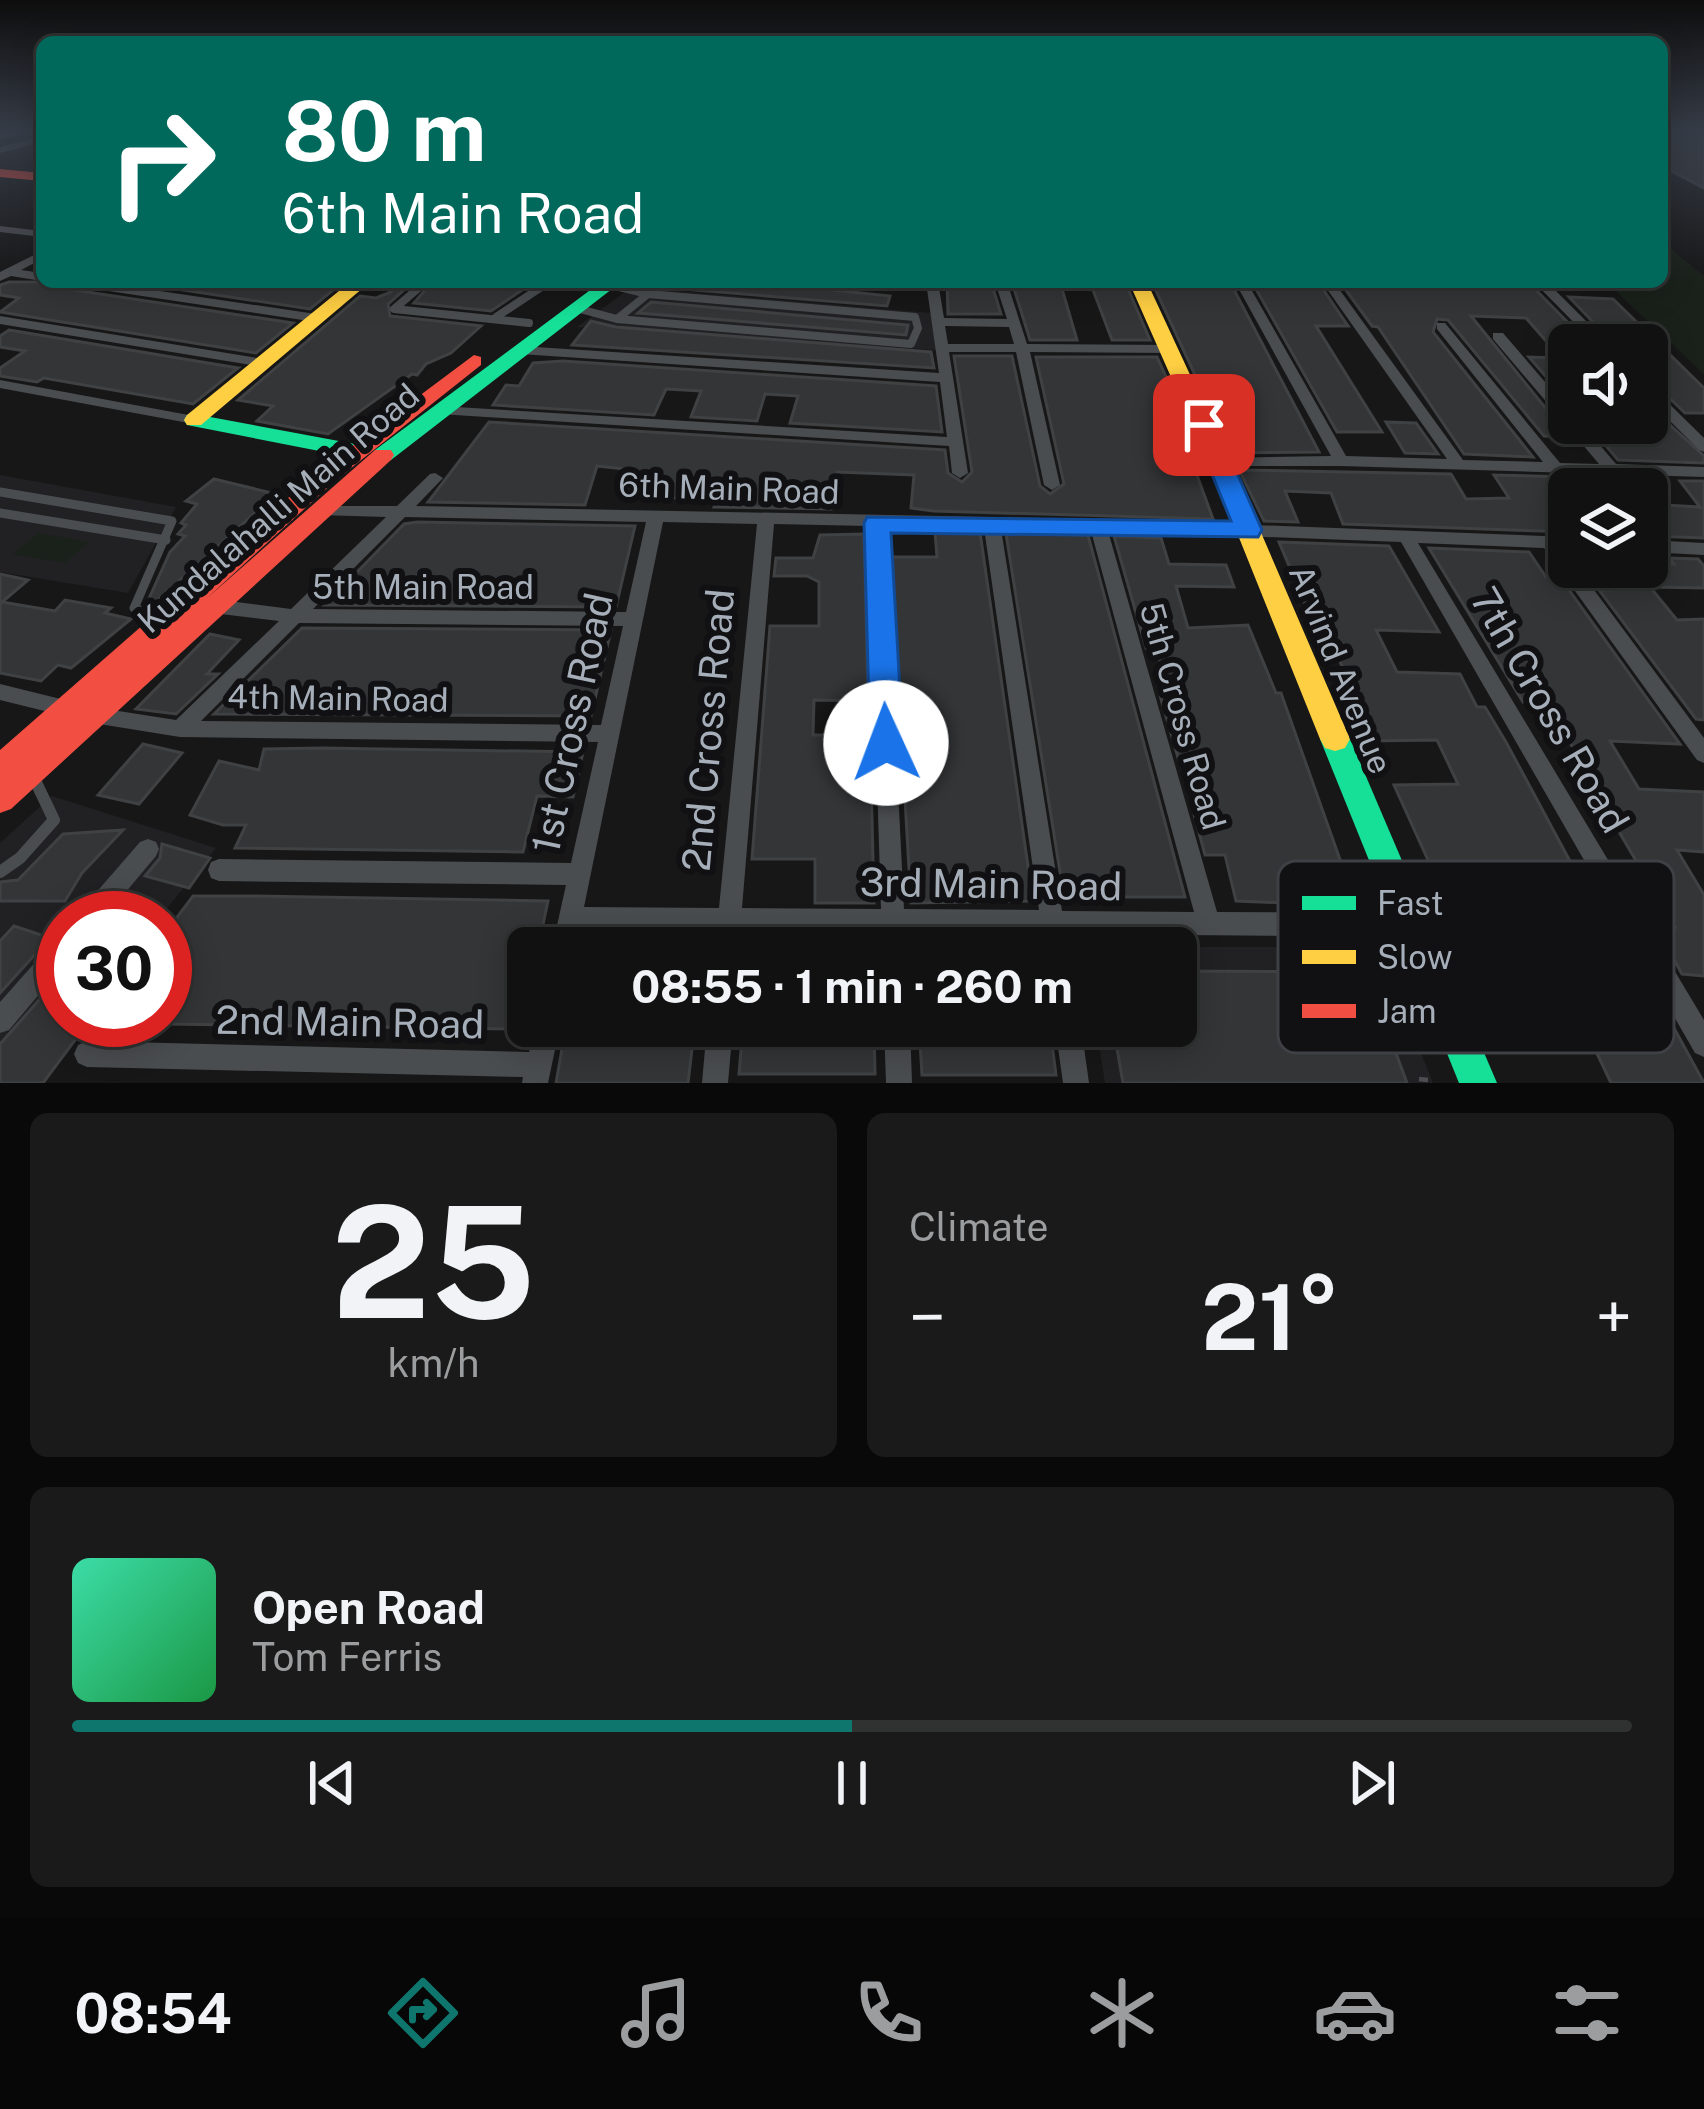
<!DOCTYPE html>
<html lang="en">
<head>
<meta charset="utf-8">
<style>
  body { margin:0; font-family:"Public Sans",sans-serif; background:#1a1a1a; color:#f1f3f6; height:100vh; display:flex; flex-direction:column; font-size:45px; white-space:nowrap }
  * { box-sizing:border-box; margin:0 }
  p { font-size:39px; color:#9c9d9f }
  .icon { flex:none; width:66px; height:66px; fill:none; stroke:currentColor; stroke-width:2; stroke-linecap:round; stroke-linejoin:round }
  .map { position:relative; height:1083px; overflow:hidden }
  .details { display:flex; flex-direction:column; gap:30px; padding:30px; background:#090909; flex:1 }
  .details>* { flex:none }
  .banner { position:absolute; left:36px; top:36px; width:1632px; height:252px; border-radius:18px; box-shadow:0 6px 30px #0003,0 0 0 3px #303131; background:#00695c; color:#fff; overflow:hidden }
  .controls { position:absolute; left:1548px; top:324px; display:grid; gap:24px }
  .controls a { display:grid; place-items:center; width:120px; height:120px; border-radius:18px; background:#111; box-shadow:0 6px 30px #0003,0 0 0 3px #303131; font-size:60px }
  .speed { position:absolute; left:36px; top:891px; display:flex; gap:24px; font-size:60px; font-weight:700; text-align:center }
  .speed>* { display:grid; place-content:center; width:156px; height:156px; border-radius:50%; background:#111; box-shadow:0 6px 30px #0003,0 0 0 3px #303131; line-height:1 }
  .speed .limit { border:18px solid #d22; background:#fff; color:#111 }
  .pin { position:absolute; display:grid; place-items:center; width:102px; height:102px; color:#fff; margin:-51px; border-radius:24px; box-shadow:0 6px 18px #0006 }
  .me { position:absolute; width:132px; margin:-66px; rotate:358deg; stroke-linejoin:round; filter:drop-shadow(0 0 9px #0008) }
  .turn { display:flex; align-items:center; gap:42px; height:252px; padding:0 48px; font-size:54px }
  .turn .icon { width:156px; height:156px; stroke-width:2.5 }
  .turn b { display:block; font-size:84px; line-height:102px }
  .big { font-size:90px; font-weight:700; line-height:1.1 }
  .details .card { flex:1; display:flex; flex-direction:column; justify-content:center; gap:18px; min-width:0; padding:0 42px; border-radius:18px; background:#1a1a1a }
  .details .dial { align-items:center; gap:0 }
  .dial b { font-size:156px; line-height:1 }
  .song { display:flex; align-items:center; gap:36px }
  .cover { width:144px; height:144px; border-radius:18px; background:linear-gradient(135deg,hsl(160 70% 55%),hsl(140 70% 35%)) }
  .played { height:12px; border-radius:6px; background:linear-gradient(90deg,#0f766e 50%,#303131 50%) }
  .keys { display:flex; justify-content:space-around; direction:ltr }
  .heat { display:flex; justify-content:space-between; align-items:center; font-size:66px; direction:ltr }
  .details .tiles { flex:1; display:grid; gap:30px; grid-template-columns:1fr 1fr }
  .card:last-child { grid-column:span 2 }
  .trip { position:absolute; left:507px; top:927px; width:690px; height:120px; border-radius:18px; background:#111; box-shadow:0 6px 30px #0003,0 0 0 3px #303131; font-weight:700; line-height:120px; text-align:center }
  .tab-bar { display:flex; height:192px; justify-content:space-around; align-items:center; background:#070707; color:#9c9d9f }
  .tab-bar .icon { width:84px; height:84px }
  .tab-bar .current { color:#0f766e }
  .tab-bar b { font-size:54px; color:#f1f3f6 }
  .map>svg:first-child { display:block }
  .built { fill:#212124 }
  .green { fill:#1a211a }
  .building { fill:#343537; stroke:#3f4143; stroke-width:3 }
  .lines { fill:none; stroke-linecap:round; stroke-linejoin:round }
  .path { stroke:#4c4e51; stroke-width:4.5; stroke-dasharray:9 12; stroke-linecap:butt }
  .lane-far3 { stroke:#4a4d50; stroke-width:6 }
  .lane-far2 { stroke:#4a4d50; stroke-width:8 }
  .lane-far1 { stroke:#4a4d50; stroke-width:9 }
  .lane { stroke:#4a4d50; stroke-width:12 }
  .street { fill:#4a4d50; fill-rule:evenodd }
  .fast { fill:#16e098; fill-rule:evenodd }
  .slow { fill:#ffcf43; fill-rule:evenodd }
  .jam { fill:#f24e42; fill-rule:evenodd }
  .route { fill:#1a73e8; stroke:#114b97; stroke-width:3 }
  .labels { text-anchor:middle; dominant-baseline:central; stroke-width:12; stroke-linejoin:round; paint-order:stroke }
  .street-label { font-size:33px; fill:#a6afb9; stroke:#111113 }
  .near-street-label { font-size:39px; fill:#a6afb9; stroke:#111113 }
  .key { fill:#111113; stroke:#3e4045; stroke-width:3 }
  .key-label { font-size:33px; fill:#a6afb9 }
</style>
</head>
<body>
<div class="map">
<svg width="1704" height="1083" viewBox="0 0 1704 1083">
  <rect width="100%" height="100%" fill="#171717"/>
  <!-- built -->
  <g class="built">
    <path d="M632 287 931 313 938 350 577 327Z"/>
    <path d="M0 475 176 507 128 593 0 572Z"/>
    <path d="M52 796 216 848 159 918H63V1020L0 1083V843Z"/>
    <path d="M1082 947H1379L1433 1083H1105L1096 1026H1176V948Z"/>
  </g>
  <!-- green -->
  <g class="green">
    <path d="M1671 249 1704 276V374L1606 282H1662V250Z"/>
    <path d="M38 533 89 542 65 563 13 554Z"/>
  </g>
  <!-- building -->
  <g class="building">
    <path d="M1662 132 1704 135V188L1662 166Z"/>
    <path d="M9 282H65L74 290 293 323 256 353 0 312 19 298 0 295V285Z"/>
    <path d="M130 282H343L310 309Z"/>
    <path d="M396 282H413L388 304 390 316 481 326 451 353 426 364 417 375 412 374 328 434 257 421 273 406 238 400 360 296 376 298 391 292Z"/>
    <path d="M432 282H534L491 311 414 303Z"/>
    <path d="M674 282H756L890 296 887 306 670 288Z"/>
    <path d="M947 282H991L1001 314H948Z"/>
    <path d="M1012 282H1060L1077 340H1030Z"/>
    <path d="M1090 282H1125L1150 340H1112Z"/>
    <path d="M1152 282 1231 284 1319 452 1231 453Z"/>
    <path d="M1252 282H1318L1348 326H1316L1382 432H1337Z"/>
    <path d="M1340 282H1528L1590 345H1569V403L1529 357 1561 358 1526 318 1471 316 1569 437 1544 436 1448 320 1437 319 1433 332 1533 457 1464 454 1378 327 1372 326Z"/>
    <path d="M1569 297 1613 299 1704 388V413H1685L1655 384 1647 382V345H1615Z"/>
    <path d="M651 302 908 325 906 335 638 313Z"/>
    <path d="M591 321 616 327 931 352 934 368 572 345Z"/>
    <path d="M9 330 238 368 193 404 44 378 37 382 0 376V368L25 351 0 347V336Z"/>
    <path d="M954 356H1012L1040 486 1050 494 1064 484 1036 357H1157L1187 423H1178L1213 519 933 511 911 508 914 475 837 472 831 509 714 507 715 501 623 494 634 470 597 466 585 505 428 502 489 422 945 450 948 473 962 482 972 472Z"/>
    <path d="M563 361 936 386 942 432 790 423 798 396 765 394 757 421 691 417 701 391 666 389 654 415 493 405 506 385 519 386 533 363Z"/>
    <path d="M1647 404 1704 456V463L1618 460 1587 423H1647Z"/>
    <path d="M1386 422 1416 423 1438 454 1405 453Z"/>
    <path d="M1239 470 1451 474 1466 499 1509 498 1494 475 1569 477V501L1548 500 1569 532 1343 524 1331 493 1285 491 1298 522 1264 521Z"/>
    <path d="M214 479 276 494 152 605 147 603 170 552 185 536 178 534 186 525 181 523 197 504 186 501Z"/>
    <path d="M1680 481H1704V538L1651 536 1647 531V504L1700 507Z"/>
    <path d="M417 522 635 526 616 607 325 605 404 524Z"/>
    <path d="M935 532H980L1033 901 911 903 891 557H937Z"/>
    <path d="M864 534 868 701 814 700 813 735H870L874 903H815V859H752L770 626H819V582L807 576H774L776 558H813L820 535Z"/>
    <path d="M1006 534 1088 535 1185 897H1064Z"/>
    <path d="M1114 536 1161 538 1169 564 1226 565 1234 587 1176 586 1188 628 1248 625 1276 693H1281L1343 868H1347L1362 908H1287L1286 903 1236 901 1225 855H1205L1194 814H1202L1189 761H1179L1159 692H1167L1157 648H1146Z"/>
    <path d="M1279 542 1389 546 1439 632 1376 630 1397 672 1460 674 1477 707H1485L1506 742 1601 919 1526 916 1559 982 1651 986 1704 1083H1611L1593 1045 1504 1044 1451 931H1455L1432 880H1437L1394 785 1458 784 1437 740 1366 741 1349 706H1361L1326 632H1317Z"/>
    <path d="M1429 548 1529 552 1546 577 1558 578 1569 590 1680 744 1610 741 1639 789 1704 792V852L1677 850 1704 895V976L1682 974 1655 925 1675 927 1615 825H1599L1575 783H1594L1566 736H1559L1540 702H1523Z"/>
    <path d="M1669 558 1698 559 1704 566V588L1650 587 1677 620 1704 619V720L1696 719 1599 590H1610L1592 567 1674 564Z"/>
    <path d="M0 574 28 580 2 602 55 611 65 600 111 608 105 613 131 619 71 668 58 665 41 681 0 673Z"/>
    <path d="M302 628 611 630 591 716 214 714Z"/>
    <path d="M210 634 239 640 207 674H218L176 714 136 709Z"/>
    <path d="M143 744 182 753 139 804 98 795Z"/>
    <path d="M264 749 321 748 583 752 573 797 537 796 523 852 235 848 246 825H223L190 815 219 761 259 770Z"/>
    <path d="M123 830 82 873 65 901H0V882L18 880 63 834Z"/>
    <path d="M162 844 210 858 189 888 145 876 160 858Z"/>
    <path d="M193 896H253L548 901 538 948H528V986L518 1029 165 1024V922L172 924Z"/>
    <path d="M14 926 50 938 0 993V941Z"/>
    <path d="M1176 971 1366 972 1407 1083H1123L1113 1026H1176Z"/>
    <path d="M63 973V1020H90L43 1083H0V1044Z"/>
    <path d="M743 1026H874L875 1074H739Z"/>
    <path d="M919 1026H981L982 1036H1051L1056 1075H922Z"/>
    <path d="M565 1032 694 1033 688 1083H556Z"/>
  </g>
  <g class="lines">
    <!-- path -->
    <g class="path">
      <path d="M1381 973H1396"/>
      <path d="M1419 1079 1439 1081"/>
    </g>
    <!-- lane-far3 -->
    <g class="lane-far3">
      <path d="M365 282 389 285"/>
      <path d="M608 284 627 289"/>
      <path d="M417 289 425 282"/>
      <path d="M539 289 549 282"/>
    </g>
    <!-- lane-far2 -->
    <g class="lane-far2">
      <path d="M421 286 394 309 529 323"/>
      <path d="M576 308 617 319 911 344 918 328 915 317 648 294 615 286"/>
      <path d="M496 317 543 286"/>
      <path d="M617 319 648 294"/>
    </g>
    <!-- lane-far1 -->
    <g class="lane-far1">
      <path d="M0 492 172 521 134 608 163 618"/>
      <path d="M0 513 166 540"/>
    </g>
    <!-- lane -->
    <path class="lane" d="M0 872 20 858 54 820 33 776"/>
    <!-- street -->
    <g class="street">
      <path d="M23 132 21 134 0 139V133Z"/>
      <path d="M42 136V142L0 153V147Z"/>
      <path d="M0 226 42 231V237L0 232Z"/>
      <path d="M42 251V259L21 270 42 273V281L11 276 0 281V272Z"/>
      <path d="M69 282H99L316 314 322 318 316 322 75 286Z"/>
      <path d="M926 282H938L944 318 1007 319 995 282H1007L1027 344 1170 345 1177 349 1170 353 1030 352 1060 485 1052 490 1044 485 1016 352H949L968 473 960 478 952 473 949 446 439 414 432 410 439 406 947 437 940 382 520 354 513 350 520 346 939 373ZM945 326 1009 327 1014 344H948Z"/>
      <path d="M1235 282H1247L1346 456 1447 459 1322 282H1334L1463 460 1543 462 1437 329V323H1445L1560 463 1599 464 1493 339V333H1503L1569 410V423H1581L1616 464 1704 467V477L1341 466H1215L1212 463 1220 458 1331 456Z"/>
      <path d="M1534 282H1547L1610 345H1596Z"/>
      <path d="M0 316 263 359 270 363 263 367 0 324Z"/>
      <path d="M0 380 194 416 201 420 194 424 0 388Z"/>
      <path d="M1647 386 1652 387 1704 438V452L1699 450 1647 398Z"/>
      <path d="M435 473 443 478 416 506 1098 519 1569 537V549H1563L1569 557V567H1577L1704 738V763L1697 760 1544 548 1418 543 1704 1020V1057L1695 1053 1401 542 1108 531 1217 912 1411 913 1419 917 1423 925 1419 933 1411 937 1066 934 1068 948H1044L1042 933 905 932 906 948H882V932L740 931 739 948H715L717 931 580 930 576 948H552L566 885 219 881 211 878 208 870 211 862 219 859 571 863 598 742 180 737 93 723 0 700V684L93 707 176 720 279 621 213 613 207 611 204 606 207 601 213 599 291 609 386 517 319 515 313 514 311 510 313 506H397L430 474ZM405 517 646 522 626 612 313 609ZM663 522 757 524 719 908 584 907ZM774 524 869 526 881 909 742 908ZM885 526 984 528 1039 910 904 909ZM1001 529 1091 531 1194 912 1062 911ZM299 623 623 626 601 725 201 721Z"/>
      <path d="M1647 540 1704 543V555L1647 552Z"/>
      <path d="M148 839 156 842 159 849 156 856 104 918H77L81 910 140 842Z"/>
      <path d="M63 936V966L9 1030 0 1033V1002L55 940Z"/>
      <path d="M534 1026H560L548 1083H522L523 1077 87 1067 78 1063 74 1054 78 1045 87 1041 529 1052Z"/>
      <path d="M707 1026H733L728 1083H702Z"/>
      <path d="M884 1026H910L912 1083H886Z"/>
      <path d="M1055 1026H1081L1089 1083H1063Z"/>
    </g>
    <!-- fast -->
    <g class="fast">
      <path d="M601 282H621L391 460H375L372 455 375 450Z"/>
      <path d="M194 414 355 444 366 451 355 458 187 425 184 420 187 415Z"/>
      <path d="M1335 727 1345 730 1350 739 1497 1083H1459L1320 739 1325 730Z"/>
    </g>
    <!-- slow -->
    <g class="slow">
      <path d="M350 282H370L201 425H187L184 420 187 415Z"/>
      <path d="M1129 282H1147L1231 463 1350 739 1345 748 1335 751 1325 748 1320 739 1209 463Z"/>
    </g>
    <!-- jam -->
    <g class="jam">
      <path d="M0 169 42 173V181L0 177Z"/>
      <path d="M474 355 481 357V365L336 480 206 599 375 450H391L394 455 391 460 11 809 0 813V750L320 470Z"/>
    </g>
  </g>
  <!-- sky -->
  <linearGradient id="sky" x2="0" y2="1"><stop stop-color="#0d0d0d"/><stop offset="0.46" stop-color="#363c47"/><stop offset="1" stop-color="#363c47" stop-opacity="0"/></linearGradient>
  <rect width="1704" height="284" fill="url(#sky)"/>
  <!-- route -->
  <path class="route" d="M1204 418 1216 425 1262 530 1258 537 891 533 903 743 898 753 886 757 874 753 870 743 864 523 867 517 1231 521 1192 425Z"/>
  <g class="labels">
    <!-- street labels -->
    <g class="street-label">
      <text transform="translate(729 488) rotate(2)">6th Main Road</text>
      <text transform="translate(278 508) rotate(-41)">Kundalahalli Main Road</text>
      <text x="423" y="587">5th Main Road</text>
      <text transform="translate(1341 669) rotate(68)">Arvind Avenue</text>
      <text transform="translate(338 698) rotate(1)">4th Main Road</text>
      <text transform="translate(1183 716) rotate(74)">5th Cross Road</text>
    </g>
    <!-- near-street labels -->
    <g class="near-street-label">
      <text transform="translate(1550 710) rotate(60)">7th Cross Road</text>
      <text transform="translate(572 723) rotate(-78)">1st Cross Road</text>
      <text transform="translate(708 730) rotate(-85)">2nd Cross Road</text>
      <text transform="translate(991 884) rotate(1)">3rd Main Road</text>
      <text transform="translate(350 1022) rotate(1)">2nd Main Road</text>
    </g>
  </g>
  <!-- legend -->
  <rect x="1278" y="861" width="396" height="192" rx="18" class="key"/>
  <rect x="1302" y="896" width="54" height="14" fill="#16e098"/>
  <rect x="1302" y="950" width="54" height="14" fill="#ffcf43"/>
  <rect x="1302" y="1004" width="54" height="14" fill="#f24e42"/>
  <g class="key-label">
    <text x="1377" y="915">Fast</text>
    <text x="1377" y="969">Slow</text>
    <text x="1377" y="1023">Jam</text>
  </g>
</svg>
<div class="controls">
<a><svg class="icon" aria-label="sound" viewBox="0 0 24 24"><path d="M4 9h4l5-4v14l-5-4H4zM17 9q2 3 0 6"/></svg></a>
<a><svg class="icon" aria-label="layers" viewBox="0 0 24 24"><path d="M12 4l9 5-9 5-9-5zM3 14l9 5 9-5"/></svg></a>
</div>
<div class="speed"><div class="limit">30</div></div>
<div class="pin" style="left:1204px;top:425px;background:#d93025"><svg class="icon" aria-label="arrive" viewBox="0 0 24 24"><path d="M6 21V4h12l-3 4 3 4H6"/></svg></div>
<svg class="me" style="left:886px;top:743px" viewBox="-20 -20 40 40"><circle r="19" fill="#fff"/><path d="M0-13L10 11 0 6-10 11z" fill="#1a73e8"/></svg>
<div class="trip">08:55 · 1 min · 260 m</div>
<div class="banner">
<div class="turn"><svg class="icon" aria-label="right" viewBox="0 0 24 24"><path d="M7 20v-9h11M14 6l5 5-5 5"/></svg><div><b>80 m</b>6th Main Road</div></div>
</div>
</div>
<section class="details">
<div class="tiles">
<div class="card dial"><b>25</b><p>km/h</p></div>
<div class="card"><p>Climate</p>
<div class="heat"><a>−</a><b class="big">21°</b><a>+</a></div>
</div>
<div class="card">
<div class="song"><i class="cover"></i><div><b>Open Road</b><p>Tom Ferris</p></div></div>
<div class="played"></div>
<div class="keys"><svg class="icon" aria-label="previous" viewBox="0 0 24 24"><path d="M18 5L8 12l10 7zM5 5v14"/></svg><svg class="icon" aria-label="pause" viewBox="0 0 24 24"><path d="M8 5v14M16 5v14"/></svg><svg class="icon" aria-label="next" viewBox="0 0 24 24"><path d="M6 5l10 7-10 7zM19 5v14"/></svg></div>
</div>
</div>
</section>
<nav class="tab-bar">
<b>08:54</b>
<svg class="icon current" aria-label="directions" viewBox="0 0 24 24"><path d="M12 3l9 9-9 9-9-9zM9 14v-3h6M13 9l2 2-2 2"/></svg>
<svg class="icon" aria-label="music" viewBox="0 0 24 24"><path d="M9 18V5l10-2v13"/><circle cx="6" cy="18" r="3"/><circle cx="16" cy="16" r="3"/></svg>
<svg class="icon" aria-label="phone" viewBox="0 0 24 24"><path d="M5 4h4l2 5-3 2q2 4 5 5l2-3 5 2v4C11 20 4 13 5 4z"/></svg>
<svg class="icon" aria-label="climate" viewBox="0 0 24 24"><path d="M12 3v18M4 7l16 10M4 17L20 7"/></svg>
<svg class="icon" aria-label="car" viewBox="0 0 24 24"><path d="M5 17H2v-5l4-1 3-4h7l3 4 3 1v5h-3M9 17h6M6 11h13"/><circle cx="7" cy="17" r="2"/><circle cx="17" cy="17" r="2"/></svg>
<svg class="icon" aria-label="filters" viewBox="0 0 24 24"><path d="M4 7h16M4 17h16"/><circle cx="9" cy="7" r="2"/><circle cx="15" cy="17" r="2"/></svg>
</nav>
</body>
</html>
